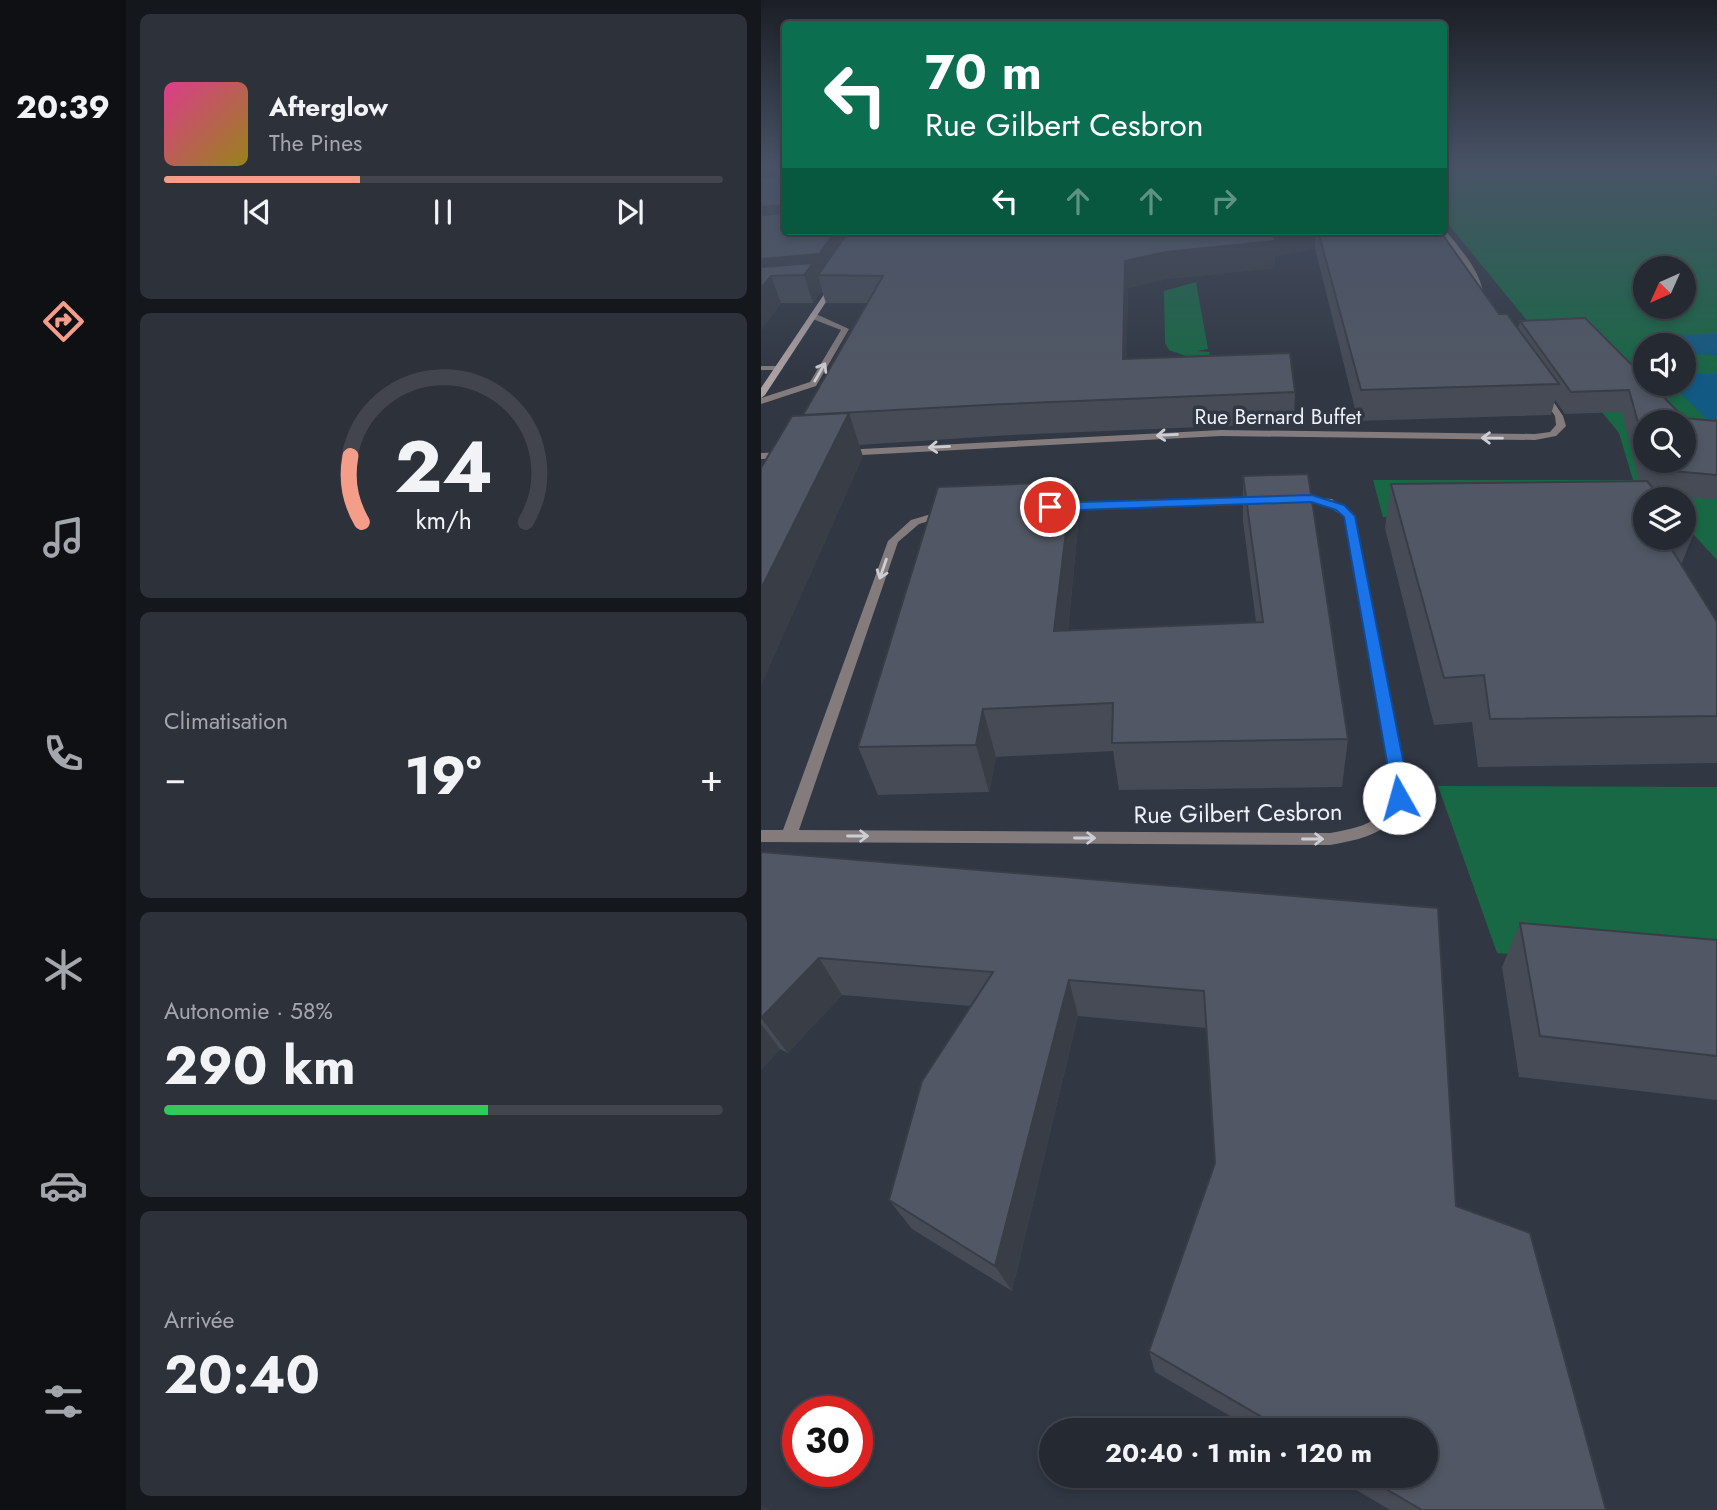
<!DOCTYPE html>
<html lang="fr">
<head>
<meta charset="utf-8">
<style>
  body { margin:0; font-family:Jost,sans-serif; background:#2d313a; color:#f1f3f6; height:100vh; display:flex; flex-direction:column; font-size:26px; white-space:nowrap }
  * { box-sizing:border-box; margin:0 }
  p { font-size:23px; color:#a3a6ac }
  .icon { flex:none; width:38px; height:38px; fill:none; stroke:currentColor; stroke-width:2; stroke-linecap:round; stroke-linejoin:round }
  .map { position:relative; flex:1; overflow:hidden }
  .side { display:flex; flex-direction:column; gap:14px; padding:14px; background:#14171c; width:635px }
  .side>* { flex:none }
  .hud { position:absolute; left:21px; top:21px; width:665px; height:214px; border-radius:7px; box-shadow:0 4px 10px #0003,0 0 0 2px #42454d; background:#0b6e4f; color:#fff; overflow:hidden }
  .needle { width:46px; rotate:225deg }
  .controls { position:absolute; left:872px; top:256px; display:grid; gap:14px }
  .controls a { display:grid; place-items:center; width:63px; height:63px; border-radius:50%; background:#252932; box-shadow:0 4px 10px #0003,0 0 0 2px #42454d; font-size:35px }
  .speed { position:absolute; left:21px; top:1396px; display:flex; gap:14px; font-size:35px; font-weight:700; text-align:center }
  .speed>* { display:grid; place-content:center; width:91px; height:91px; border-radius:50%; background:#252932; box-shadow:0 4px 10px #0003,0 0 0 2px #42454d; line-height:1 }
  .speed .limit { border:10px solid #d22; background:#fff; color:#111 }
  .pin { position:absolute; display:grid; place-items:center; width:60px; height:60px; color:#fff; margin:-30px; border:4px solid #fff; border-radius:50%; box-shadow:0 2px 7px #0007 }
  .me { position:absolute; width:77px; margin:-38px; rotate:353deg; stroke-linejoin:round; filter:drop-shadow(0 0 5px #0008) }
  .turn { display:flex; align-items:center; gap:24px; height:147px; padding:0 28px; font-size:32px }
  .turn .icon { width:91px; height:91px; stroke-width:2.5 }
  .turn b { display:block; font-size:49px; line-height:60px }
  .lanes { display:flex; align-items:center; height:66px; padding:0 28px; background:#0003; justify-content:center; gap:35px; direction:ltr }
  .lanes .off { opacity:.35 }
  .big { font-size:52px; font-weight:700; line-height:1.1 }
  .side .widget { flex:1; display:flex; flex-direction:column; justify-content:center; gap:10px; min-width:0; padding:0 24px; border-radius:10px; background:#2d313a }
  .side .dial { align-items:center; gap:0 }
  .dial svg { height:182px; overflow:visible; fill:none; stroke:#42454d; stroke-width:7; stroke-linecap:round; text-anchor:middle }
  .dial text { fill:#f1f3f6; stroke:none }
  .song { display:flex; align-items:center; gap:21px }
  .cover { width:84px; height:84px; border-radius:10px; background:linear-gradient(135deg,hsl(330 70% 55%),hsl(50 70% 35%)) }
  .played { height:7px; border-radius:4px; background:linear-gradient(90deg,#f49e8a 35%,#42454d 35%) }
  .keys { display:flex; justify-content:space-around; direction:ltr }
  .heat { display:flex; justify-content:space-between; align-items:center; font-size:38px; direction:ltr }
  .charge { height:10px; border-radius:5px; background:linear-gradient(90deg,#34c759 58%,#42454d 0) }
  .trip { position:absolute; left:278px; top:1418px; width:399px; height:70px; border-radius:35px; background:#252932; box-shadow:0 4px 10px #0003,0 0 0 2px #42454d; font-weight:700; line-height:70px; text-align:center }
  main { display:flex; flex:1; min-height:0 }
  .menu { display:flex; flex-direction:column; width:126px; justify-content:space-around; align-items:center; background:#0f1014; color:#a3a6ac }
  .menu .icon { width:49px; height:49px }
  .menu .selected { color:#f49e8a }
  .menu b { font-size:32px; color:#f1f3f6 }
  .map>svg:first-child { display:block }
  .green { fill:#186845; fill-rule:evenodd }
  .water { fill:#125a84 }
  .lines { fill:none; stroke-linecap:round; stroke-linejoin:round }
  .street { fill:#837b7c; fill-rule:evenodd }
  .secondary { fill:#ada1a3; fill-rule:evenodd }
  .wall { fill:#464b56; fill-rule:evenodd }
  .shaded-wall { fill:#393d46 }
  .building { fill:#515764; stroke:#393d46; stroke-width:2 }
  .oneway { stroke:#cdced3 }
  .route { fill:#1a73e8; stroke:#114b97; stroke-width:2 }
  .labels { text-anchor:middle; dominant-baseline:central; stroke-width:7; stroke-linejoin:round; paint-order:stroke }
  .far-street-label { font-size:21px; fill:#edf1f8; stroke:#313743 }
  .street-label { font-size:24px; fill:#edf1f8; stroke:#313743 }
</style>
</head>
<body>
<main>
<nav class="menu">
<b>20:39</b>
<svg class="icon selected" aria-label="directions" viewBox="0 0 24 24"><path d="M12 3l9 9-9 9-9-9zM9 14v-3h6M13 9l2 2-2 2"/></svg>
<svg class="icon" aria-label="music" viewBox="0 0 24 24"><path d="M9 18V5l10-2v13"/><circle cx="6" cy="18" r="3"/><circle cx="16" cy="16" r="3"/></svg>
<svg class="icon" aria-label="phone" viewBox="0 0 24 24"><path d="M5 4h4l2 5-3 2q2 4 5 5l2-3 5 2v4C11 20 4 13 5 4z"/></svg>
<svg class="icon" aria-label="climate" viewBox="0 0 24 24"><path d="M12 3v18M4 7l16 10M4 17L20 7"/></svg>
<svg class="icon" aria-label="car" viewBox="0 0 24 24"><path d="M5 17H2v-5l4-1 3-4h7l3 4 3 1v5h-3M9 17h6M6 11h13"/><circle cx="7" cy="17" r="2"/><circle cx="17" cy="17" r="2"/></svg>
<svg class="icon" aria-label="filters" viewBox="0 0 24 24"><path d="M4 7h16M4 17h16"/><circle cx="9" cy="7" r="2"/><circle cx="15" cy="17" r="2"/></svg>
</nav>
<section class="side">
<div class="widget">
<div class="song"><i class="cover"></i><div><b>Afterglow</b><p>The Pines</p></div></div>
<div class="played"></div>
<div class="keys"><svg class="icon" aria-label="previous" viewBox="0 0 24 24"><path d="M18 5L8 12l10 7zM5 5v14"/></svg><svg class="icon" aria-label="pause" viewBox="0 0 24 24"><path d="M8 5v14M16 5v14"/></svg><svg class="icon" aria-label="next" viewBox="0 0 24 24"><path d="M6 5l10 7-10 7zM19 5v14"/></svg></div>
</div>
<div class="widget dial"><svg viewBox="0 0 100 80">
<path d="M14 69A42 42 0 1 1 86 69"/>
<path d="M14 69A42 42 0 0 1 9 40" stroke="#f49e8a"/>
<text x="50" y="56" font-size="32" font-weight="700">24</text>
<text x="50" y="72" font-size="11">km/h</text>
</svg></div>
<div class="widget"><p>Climatisation</p>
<div class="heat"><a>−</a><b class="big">19°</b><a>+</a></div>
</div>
<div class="widget"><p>Autonomie · 58%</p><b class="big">290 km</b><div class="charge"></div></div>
<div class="widget"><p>Arrivée</p><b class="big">20:40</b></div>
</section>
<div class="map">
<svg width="956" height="1510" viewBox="0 0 956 1510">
  <rect width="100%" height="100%" fill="#313743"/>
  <!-- green -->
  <g class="green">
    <path d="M683 166H956V560L922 523V499H884V518L622 517 612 480H872L858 433 683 219ZM884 268H922V306H884ZM884 345H922V383H884ZM884 422H922V460H884Z"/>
    <path d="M435 282 447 349 435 351 449 352 448 355 425 356 408 350 404 343 403 291Z"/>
    <path d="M677 786 956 787V972L736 953Z"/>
  </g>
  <!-- water -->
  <g class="water">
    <path d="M956 334V355L922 354V345H908L907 335Z"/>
    <path d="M922 373 956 374V429L909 383H922Z"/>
  </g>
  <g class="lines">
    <!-- street -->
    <g class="street">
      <path d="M684 230C701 251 724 275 723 304L716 302C711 271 697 256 679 231Z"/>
      <path d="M49 314H55L88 329 55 386 0 404V398L49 382 80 330 49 318Z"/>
      <path d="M0 366H18L22 368 18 370H0Z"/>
      <path d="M783 391 786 392 802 416 805 426 795 436 774 440 460 436 82 456 77 453 82 450 460 430 774 434 789 432 795 425 794 416 779 394Z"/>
      <path d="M0 453 27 452 32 455 27 458 0 459Z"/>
      <path d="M532 496 571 499 593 516 645 785C640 831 608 838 569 845L0 842V830H22L127 541 150 520 187 509 192 512 191 514 158 524 137 542 38 830 569 833C602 827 626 823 631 785L583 517 564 504 528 501 527 499Z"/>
      <path d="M498 497 503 500 502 502 295 510 290 507 295 504Z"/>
    </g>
    <!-- secondary -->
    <path class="secondary" d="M72 281 78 282 4 395 0 398V388Z"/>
  </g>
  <!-- wall -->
  <g class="wall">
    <path d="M0 166H24V231H679L738 314 757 329 759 321 923 418 956 421V500L898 495 884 537H922V524L932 535 920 565 956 622V763L717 767 711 722 673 725 624 528 630 484 878 481 861 412 804 414 794 400 790 415 597 421 554 248 514 256 513 268 406 279 367 288 365 359 534 392 533 423 250 435 98 445 102 457 42 415 106 303H65L58 282 61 290 52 303H20L0 330ZM884 422 922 460H884Z"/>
    <path d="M482 476 587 739 581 787 358 790 352 751 235 757 228 792 117 795 97 747 311 482 317 527 307 630 495 622 482 521Z"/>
    <path d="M0 852 677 908 695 1206 845 1510H629L570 1475H665V1430H493L394 1372 388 1351 454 1164 445 1028 317 1016 251 1291 151 1229 128 1200 210 1006 81 995 27 1053 19 1049 0 1070Z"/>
    <path d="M759 923 956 940V1100L758 1077 741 967Z"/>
  </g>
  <!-- shaded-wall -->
  <g class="shaded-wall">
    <path d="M17 167 24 190 0 193V169Z"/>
    <path d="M24 205V230L0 233V207Z"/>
    <path d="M75 231H100L57 275 61 290 52 303 43 275 10 276 20 303 0 330V259Z"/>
    <path d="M512 231H555L554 248 514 256 513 268 406 279 367 288 365 389 362 359 364 261Z"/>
    <path d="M88 413 102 457 0 686V589Z"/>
    <path d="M311 482 317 527 302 678 293 631Z"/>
    <path d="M222 709 235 757 228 792 215 745Z"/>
    <path d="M58 958 81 995 27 1053 0 1018Z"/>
    <path d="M308 980 317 1016 251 1291 234 1266Z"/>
    <path d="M0 1024 19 1049 0 1070Z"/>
    <path d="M0 1506 10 1510H0Z"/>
  </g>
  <!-- building -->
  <g class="building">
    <path d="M0 166H24V205L0 207V178L17 176 19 174 17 167 0 169Z"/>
    <path d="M24 213V231H75L58 254 0 259V215Z"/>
    <path d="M88 231H513L514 241 405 252 364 261 362 359 529 353 534 392 244 404 42 415 122 276 57 275Z"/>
    <path d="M557 231H679L738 314H746L798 384 600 390Z"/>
    <path d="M52 263 43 275 10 276 0 288V267Z"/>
    <path d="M824 318 884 378V383H889L923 418 956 421V475L889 469 887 460H922V422H884V448L868 390 810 392 759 321Z"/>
    <path d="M88 413 0 589V468L31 416Z"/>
    <path d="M547 474 587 739 351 743 352 703 222 709 215 745 97 747 177 487 311 482 293 631 502 622 482 476Z"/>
    <path d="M886 481 901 499H884V537H903L956 622V716L729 719 723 675 683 678 630 484Z"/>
    <path d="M922 524 932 535H922Z"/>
    <path d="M0 852 677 908 695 1206 769 1233 845 1510H661L601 1475H665V1430H523L388 1351 454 1163 443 991 308 980 234 1266 128 1200 161 1081 232 972 58 958 0 1018Z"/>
    <path d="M759 923 956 940V1056L779 1036Z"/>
  </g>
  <!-- one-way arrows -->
  <defs><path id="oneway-shaft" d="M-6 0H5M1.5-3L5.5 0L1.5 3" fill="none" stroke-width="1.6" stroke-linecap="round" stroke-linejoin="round" transform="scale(1.75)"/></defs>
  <g class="oneway">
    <use href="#oneway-shaft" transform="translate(59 372) rotate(-60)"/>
    <use href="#oneway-shaft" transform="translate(406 435) rotate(177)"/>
    <use href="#oneway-shaft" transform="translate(731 438) rotate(-179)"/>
    <use href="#oneway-shaft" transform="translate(178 447) rotate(177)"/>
    <use href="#oneway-shaft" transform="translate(122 569) rotate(109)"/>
    <use href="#oneway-shaft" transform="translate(97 836)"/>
    <use href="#oneway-shaft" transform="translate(324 838)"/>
    <use href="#oneway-shaft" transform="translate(552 839)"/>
  </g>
  <!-- sky -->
  <linearGradient id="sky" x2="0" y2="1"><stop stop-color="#1b1e25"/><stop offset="0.44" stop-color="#485366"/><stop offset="1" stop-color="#485366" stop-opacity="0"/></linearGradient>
  <rect width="956" height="378" fill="url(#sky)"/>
  <!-- route -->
  <path class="route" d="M551 495 583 505 594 516 647 785V798L638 804 630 798V785L583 517 575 510 550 502 289 511 283 507 289 503Z"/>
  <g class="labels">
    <!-- far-street labels -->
    <g class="far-street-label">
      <text x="517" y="417">Rue Bernard Buffet</text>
    </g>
    <!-- street labels -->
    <g class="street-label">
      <text transform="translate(477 813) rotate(-1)">Rue Gilbert Cesbron</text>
    </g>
  </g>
</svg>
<div class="controls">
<a><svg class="needle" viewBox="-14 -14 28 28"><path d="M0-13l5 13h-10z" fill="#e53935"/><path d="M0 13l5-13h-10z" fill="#a3a6ac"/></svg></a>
<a><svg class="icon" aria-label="sound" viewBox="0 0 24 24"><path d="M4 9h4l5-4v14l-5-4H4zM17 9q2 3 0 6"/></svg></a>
<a><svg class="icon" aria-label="search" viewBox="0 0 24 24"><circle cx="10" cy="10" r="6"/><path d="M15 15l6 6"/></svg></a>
<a><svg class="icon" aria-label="layers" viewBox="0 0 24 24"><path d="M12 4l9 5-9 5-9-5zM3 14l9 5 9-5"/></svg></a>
</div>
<div class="speed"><div class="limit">30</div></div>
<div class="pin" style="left:289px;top:507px;background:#d93025"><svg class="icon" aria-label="arrive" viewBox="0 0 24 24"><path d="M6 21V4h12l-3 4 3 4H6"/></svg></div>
<svg class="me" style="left:638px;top:798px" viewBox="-20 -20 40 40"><circle r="19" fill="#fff"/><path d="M0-13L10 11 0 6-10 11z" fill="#1a73e8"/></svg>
<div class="trip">20:40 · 1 min · 120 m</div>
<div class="hud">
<div class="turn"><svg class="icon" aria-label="left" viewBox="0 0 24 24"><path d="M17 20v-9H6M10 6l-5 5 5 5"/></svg><div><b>70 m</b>Rue Gilbert Cesbron</div></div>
<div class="lanes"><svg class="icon" aria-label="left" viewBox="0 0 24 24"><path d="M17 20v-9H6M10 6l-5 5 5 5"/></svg><svg class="icon off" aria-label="ahead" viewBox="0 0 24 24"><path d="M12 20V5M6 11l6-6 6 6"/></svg><svg class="icon off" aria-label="ahead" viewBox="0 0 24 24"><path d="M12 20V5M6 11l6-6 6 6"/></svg><svg class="icon off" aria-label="right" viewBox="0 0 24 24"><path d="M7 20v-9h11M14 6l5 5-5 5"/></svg></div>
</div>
</div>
</main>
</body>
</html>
